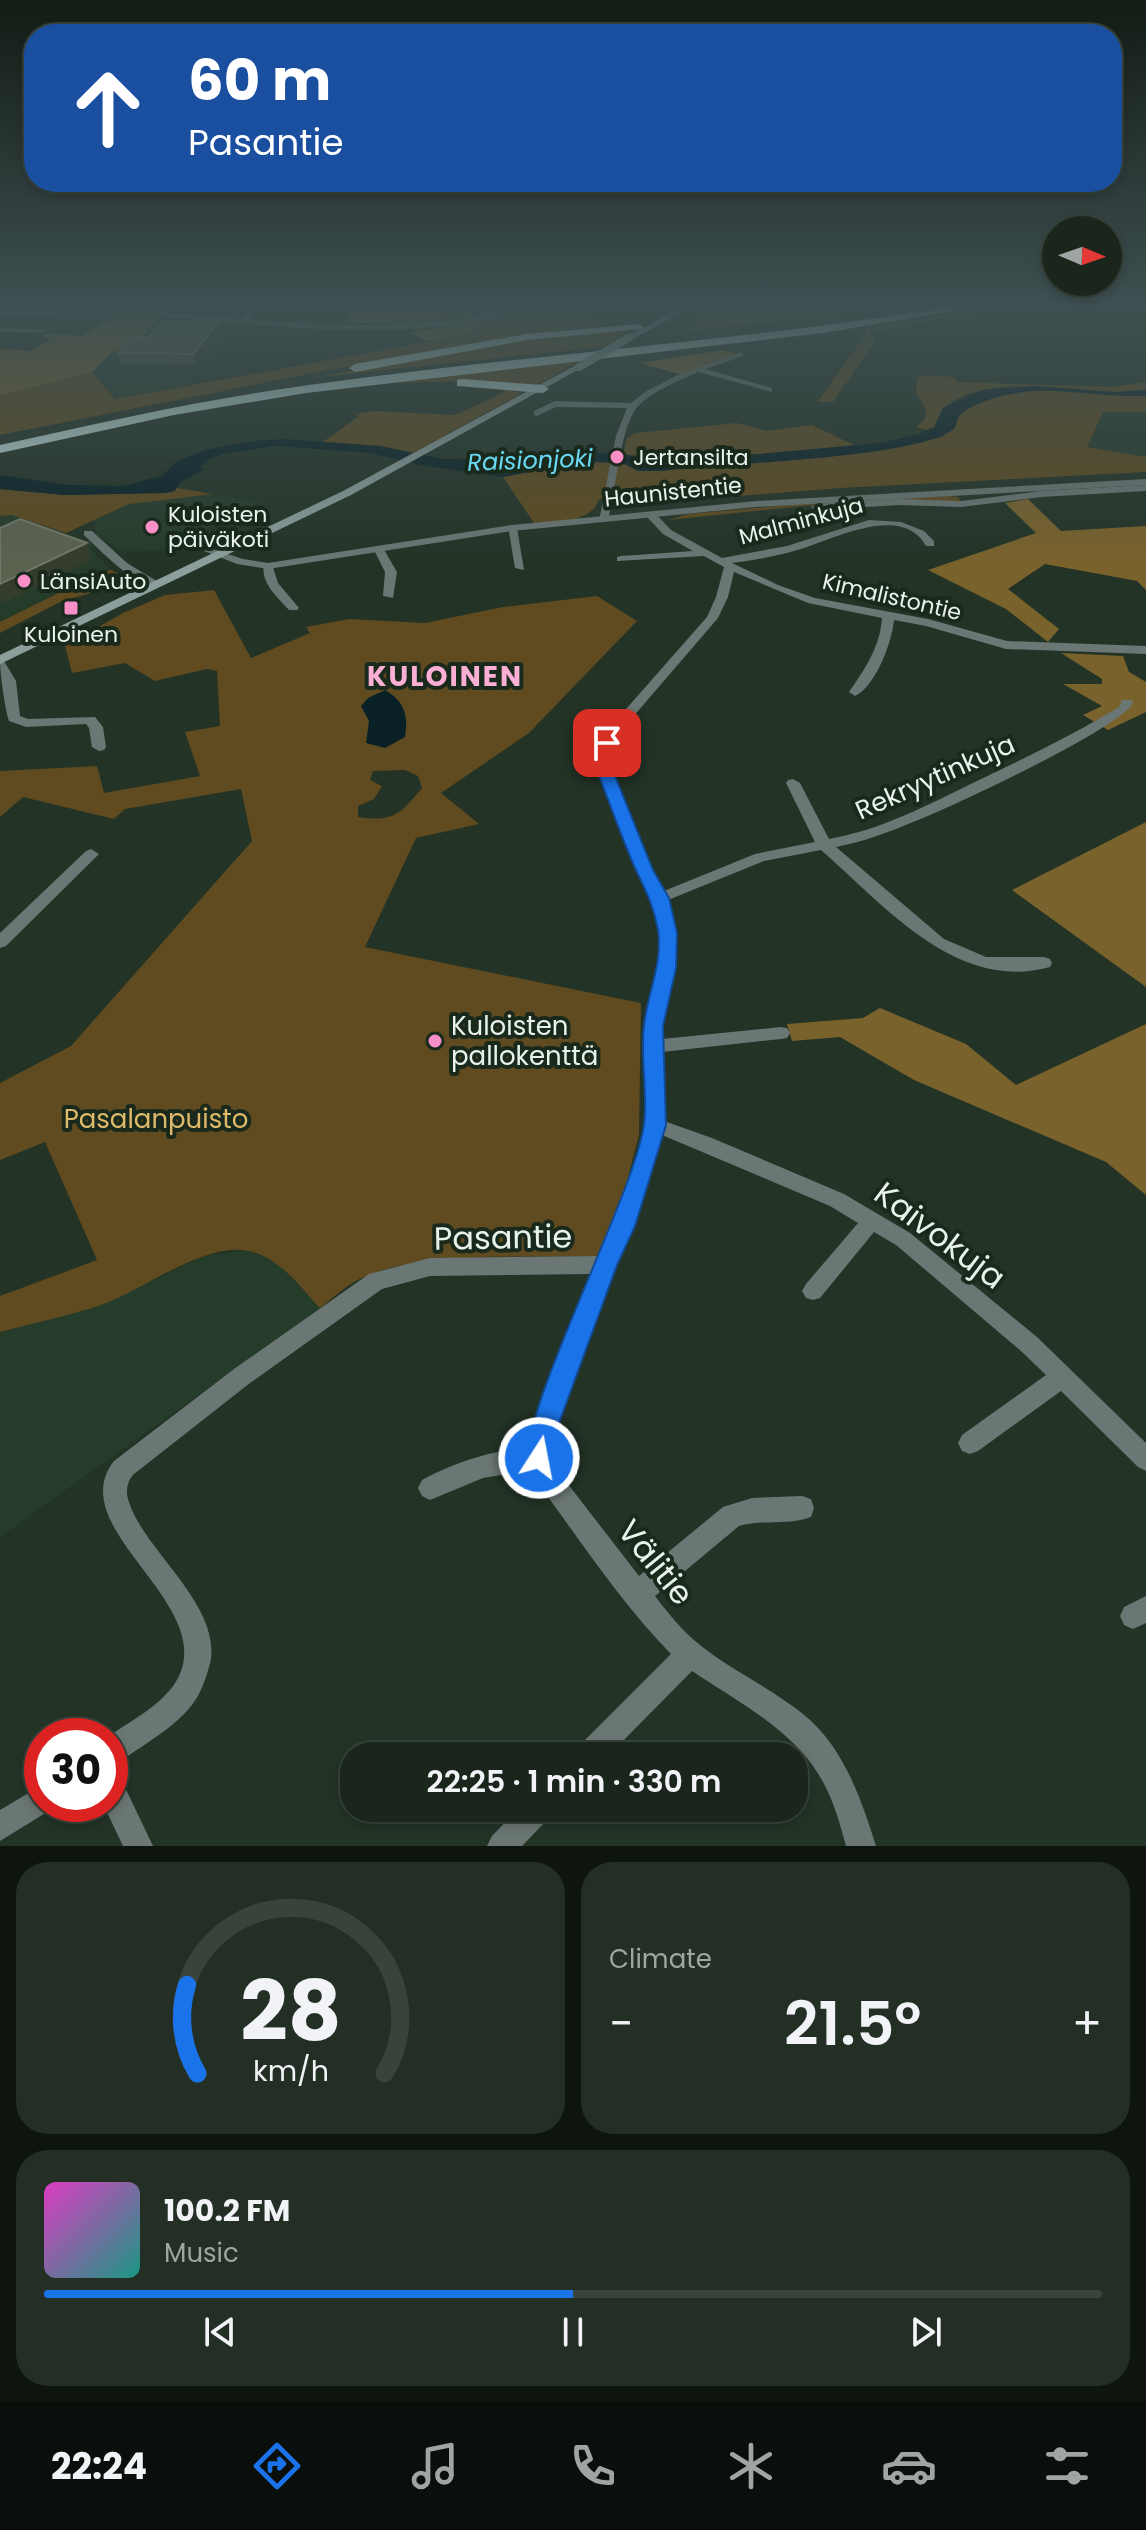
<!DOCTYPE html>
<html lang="en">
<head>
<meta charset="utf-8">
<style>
  body { margin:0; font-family:Poppins,sans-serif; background:#232e25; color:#f1f3f6; height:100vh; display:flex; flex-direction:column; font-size:30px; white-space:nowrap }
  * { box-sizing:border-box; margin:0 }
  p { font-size:26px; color:#9fa5a3 }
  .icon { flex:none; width:44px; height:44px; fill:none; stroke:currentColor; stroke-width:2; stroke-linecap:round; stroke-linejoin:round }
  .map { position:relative; height:1846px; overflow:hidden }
  .sheet { display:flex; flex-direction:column; gap:16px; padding:16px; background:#0e150f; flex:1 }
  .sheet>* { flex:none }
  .guide { position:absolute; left:24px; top:24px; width:1098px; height:168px; border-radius:32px; box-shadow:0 4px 12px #0003,0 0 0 2px #38433b; background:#1a4fa0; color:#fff; overflow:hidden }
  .needle { width:52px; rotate:92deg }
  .controls { position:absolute; left:1042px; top:216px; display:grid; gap:16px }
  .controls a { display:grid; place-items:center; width:80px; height:80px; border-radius:50%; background:#1a261c; box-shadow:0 4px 12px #0003,0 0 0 2px #38433b; font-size:40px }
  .speed { position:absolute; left:24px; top:1718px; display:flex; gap:16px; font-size:40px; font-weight:700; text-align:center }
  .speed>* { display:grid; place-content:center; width:104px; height:104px; border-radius:50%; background:#1a261c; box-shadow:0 4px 12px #0003,0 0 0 2px #38433b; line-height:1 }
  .speed .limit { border:12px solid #d22; background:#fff; color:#111 }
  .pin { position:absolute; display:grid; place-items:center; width:68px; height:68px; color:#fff; margin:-34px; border-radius:16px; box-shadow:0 4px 12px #0006 }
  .me { position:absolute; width:88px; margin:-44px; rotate:11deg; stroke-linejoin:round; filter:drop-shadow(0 0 6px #0008) }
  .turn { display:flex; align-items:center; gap:28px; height:168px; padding:0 32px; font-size:36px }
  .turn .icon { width:104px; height:104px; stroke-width:2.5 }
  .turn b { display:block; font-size:56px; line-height:68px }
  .big { font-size:60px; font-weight:600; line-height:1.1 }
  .sheet .tile { flex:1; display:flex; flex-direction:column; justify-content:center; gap:12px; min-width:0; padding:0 28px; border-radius:32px; background:#232e25 }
  .sheet .dial { align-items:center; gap:0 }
  .dial svg { height:208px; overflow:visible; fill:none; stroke:#38433b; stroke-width:7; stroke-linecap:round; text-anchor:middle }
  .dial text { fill:#f1f3f6; stroke:none }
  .song { display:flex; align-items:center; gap:24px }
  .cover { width:96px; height:96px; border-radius:12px; background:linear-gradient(135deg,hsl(310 70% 55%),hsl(170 70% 35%)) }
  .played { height:8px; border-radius:4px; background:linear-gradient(90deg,#1a73e8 50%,#38433b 50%) }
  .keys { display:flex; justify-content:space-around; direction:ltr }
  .heat { display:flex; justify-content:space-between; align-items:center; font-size:44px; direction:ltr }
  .sheet .tiles { flex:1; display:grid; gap:16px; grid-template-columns:1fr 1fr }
  .tile:last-child { grid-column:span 2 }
  .trip { position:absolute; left:340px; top:1742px; width:468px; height:80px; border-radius:32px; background:#1a261c; box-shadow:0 4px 12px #0003,0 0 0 2px #38433b; font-weight:600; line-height:80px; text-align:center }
  .menu { display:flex; height:128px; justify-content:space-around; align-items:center; background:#0a0f0b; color:#9fa5a3 }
  .menu .icon { width:56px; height:56px }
  .menu .on { color:#1a73e8 }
  .menu b { font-size:36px; color:#f1f3f6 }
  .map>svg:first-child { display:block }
  .built { fill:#263c2a }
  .green { fill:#5f4b1f; fill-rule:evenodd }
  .forest { fill:#7a622c }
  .water { fill:#092126 }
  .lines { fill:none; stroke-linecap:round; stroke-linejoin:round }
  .minor { fill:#6b7774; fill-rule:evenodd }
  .tertiary { fill:#6b7774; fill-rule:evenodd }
  .secondary { fill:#8d9f9c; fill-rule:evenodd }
  .motorway { fill:#bedbd6; fill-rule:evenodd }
  .secondary-bridge { stroke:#8d9f9c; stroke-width:8 }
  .wall { fill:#4b503d }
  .shaded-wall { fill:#343d2c }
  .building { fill:#5c6250; stroke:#727868; stroke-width:2 }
  .route { fill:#1a73e8; stroke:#114b97; stroke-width:2 }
  .poi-dot { fill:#fa8fc7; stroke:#19291c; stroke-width:3 }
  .labels { text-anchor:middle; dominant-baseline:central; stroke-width:8; stroke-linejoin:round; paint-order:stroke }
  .far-poi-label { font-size:22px; fill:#e9f3eb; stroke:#19291c; text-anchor:start }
  .far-street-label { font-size:22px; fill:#e9f3eb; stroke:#19291c }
  .far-water-label { font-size:24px; font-style:italic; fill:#69daf4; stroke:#19291c }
  .street-label { font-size:26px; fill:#e9f3eb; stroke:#19291c }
  .poi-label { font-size:26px; fill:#e9f3eb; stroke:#19291c; text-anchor:start }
  .park-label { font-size:26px; fill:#deb969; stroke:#19291c }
  .far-district-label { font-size:28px; font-weight:bold; letter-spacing:2px; fill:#fbafd4; stroke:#19291c }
  .near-street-label { font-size:32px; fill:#e9f3eb; stroke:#19291c }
</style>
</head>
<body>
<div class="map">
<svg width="1146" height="1846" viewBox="0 0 1146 1846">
  <rect width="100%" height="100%" fill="#233326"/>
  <!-- built -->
  <g class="built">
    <path d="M163 319 232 324 193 384 114 399 92 372 111 353 139 340 157 321Z"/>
    <path d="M1103 412H1146V457L1087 447Z"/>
    <path d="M213 494 261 502 163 550 123 552 97 535 93 520 129 504Z"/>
    <path d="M12 515 96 544 89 548 111 570 95 575 0 622V516Z"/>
    <path d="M246 1250 265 1256 281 1267 320 1308 0 1537V1332L101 1305 204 1256Z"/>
  </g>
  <!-- green -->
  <g class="green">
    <path d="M729 306H868L834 315 687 331C699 318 713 312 729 306Z"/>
    <path d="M1003 306H1018L869 332 875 342 833 402H817L867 333 861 329Z"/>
    <path d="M536 313 553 316 573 313 578 318 610 324 525 335 329 370 0 435V396L92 372 115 399 455 337 473 332 486 321Z"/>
    <path d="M629 330 608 346 311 378 515 341Z"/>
    <path d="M581 360 537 385 473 381 382 383Z"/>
    <path d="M922 375 955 377 957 382 1110 387 1146 382V390C1088 400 998 367 946 406 941 411 939 420 934 427L926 430 916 427C933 415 925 406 916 394L917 378Z"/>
    <path d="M502 388 522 393 413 453 380 446 323 442 359 416 354 414 375 411 455 415 501 394 504 392Z"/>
    <path d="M1036 390 1146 396V412H1103L1087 447 1146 457V472L840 488 650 503 628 498 599 499C591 524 557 520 534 523L503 477C530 473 614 448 634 469L872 452 942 437 973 401Z"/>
    <path d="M737 423 767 431 812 425 854 445C778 453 699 464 623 454L627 438 636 433Z"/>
    <path d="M177 488 213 494 129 504 66 533 12 515 0 516V489L65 495 164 493Z"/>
    <path d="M948 496 958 497 961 501H896L803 506 669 520 688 514 801 504Z"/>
    <path d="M111 570 125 577 91 593 62 601 0 633V622L95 575Z"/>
    <path d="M214 590 251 658 310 633 306 627 349 619 425 623 503 607 597 596 637 621 529 733 441 793 479 824 416 838 365 947 641 1003 639 1135 617 1220 597 1256C531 1258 410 1250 354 1282 342 1289 331 1300 320 1308 299 1286 280 1258 249 1251 205 1241 144 1290 101 1305 68 1316 33 1323 0 1332V1296L97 1260 45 1142 0 1160V1083L71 1046 252 841 241 789 125 809 114 819 23 797 0 817V771L97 766 104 793 200 776 185 732 220 726 217 671 207 669 155 681 125 663 72 673 65 646 123 613 165 595ZM405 770 418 776 422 788C399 815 394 822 358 817V806L374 799 382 786 370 780 373 771Z"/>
  </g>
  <!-- forest -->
  <g class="forest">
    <path d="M353 306H469L478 315 411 323H344Z"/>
    <path d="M121 315 163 319 157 321 139 340 111 353 92 372 0 396V349L31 351 51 339 41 337 47 333 82 336Z"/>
    <path d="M486 321C468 337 448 338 424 341L411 332Z"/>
    <path d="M722 350 737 353 682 375 640 363Z"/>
    <path d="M1028 499 1061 531 1146 526V590L1137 581 1045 564 1008 589 1059 629 1048 642 1006 609 928 570 1036 533 1005 503Z"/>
    <path d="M1061 653 1123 656 1129 672 1146 682V712L1108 730 1083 715 1102 706 1063 684H1102V679Z"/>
    <path d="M1146 822V987L1012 890Z"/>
    <path d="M880 1008 966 1044 1016 1085 1146 1024V1195L1106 1162 914 1080 840 1037 792 1041 787 1024 863 1018Z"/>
  </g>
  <!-- water -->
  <g class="water">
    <path d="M1036 386 1115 392 1146 390V396C1073 398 1027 374 959 414L955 428C920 459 719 463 662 471H638L622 463 585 462 503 477 420 465 370 453 276 446 223 454 209 459 201 466 204 469 179 483 175 491 165 493 65 495 0 489V475L69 485 123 486 162 476 176 462 205 450 254 441 285 439 380 446 443 459 490 460 585 451 651 458 757 454 881 443 919 434 934 427 943 408 970 395 982 390Z"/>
    <path d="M385 690C404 701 409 715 405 737L385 748 366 743 369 721 361 706 368 698Z"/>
  </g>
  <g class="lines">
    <!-- minor -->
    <g class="minor">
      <path d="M251 306H258L246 322H240Z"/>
      <path d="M474 306H482L493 318 486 320Z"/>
      <path d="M0 328 42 329 46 331 42 333 0 332Z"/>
      <path d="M741 352 744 356 705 369 772 388V392L698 372C678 381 655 390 639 405 620 424 616 492 608 519L599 521 616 436 627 408 556 407 537 416 534 415V411L555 401 631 403 645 392 678 375Z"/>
      <path d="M1146 485V491L1041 497 961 507 899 505 816 510 811 507 816 504 899 499 961 501 1041 491Z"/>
      <path d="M647 513H655L671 530 722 558 787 546 869 520 901 522 924 531 934 541V546H926C901 501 829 542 794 551 773 557 753 560 732 563L778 585 815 598 928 619 1007 641 1146 646V654L1006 649 926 626 894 620C892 642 876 686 855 696L849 692C865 669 880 647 882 618L808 603 734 572 728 597 718 618 626 725C615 740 609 753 612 771L653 870 664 891 755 854 815 842 786 783 788 780 793 779 800 783 829 839C881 830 930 804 977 781 1025 758 1073 735 1119 707L1122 700H1132L1133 703C1122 727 952 807 918 820 892 831 863 842 836 847L944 939 986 957H1044L1050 959 1052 963 1050 967C957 993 884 905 821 850L764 861 668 900C674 924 679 946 675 970 671 993 661 1015 662 1039L781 1027 787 1028 790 1033 787 1038 781 1039 662 1052 664 1121 712 1138 844 1194 910 1233 1037 1337 1146 1443V1471L1138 1467 1061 1391 978 1451 970 1454 962 1451 958 1443 962 1435 1046 1375 1021 1351 896 1245 874 1232 820 1298 813 1300 806 1298 802 1291 806 1284 858 1223 830 1206 662 1135C657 1153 653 1171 647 1189 632 1236 540 1431 554 1466L639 1576 723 1507 752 1498 802 1496 811 1499 814 1508 811 1517C788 1526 762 1519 739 1526L655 1596C668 1613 683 1632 700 1645 732 1671 771 1688 803 1714 843 1746 861 1798 876 1846H846C840 1824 834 1802 823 1782 796 1731 738 1702 692 1671L608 1756H575L579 1746 671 1654C621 1603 580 1540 537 1482L532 1470 483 1478 430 1500 422 1496 418 1488 422 1480C456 1462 491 1451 529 1447L534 1423 591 1274 430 1276 382 1289 250 1383 134 1474C127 1481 125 1492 129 1502 144 1550 218 1602 211 1659 209 1669 204 1684 199 1694 183 1724 146 1742 120 1762L110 1766 109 1736C132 1720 166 1703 179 1676 214 1601 62 1528 114 1461L234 1369 369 1274 430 1258 598 1256 627 1190 646 1125 644 1026 659 968 660 933 652 898 637 870 598 771V751L612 725 707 617 716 597 724 567 704 556 617 561V557L621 556 693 551 663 534 647 517Z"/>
      <path d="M508 526 517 528 524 570 515 568Z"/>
      <path d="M84 531H92L127 563 160 583V587C137 589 101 551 84 535Z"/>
      <path d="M375 548H383L397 572 393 598 383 596 385 572 374 550Z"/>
      <path d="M264 564H272L278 583 299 608 297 610H289C277 597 260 582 264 564Z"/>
      <path d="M0 660 4 661 16 681 20 716 28 719 95 717 103 727 106 747 104 750 99 751 92 747 89 728 86 724 26 727 9 721C5 708 0 674 0 660Z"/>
      <path d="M91 849 99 854 96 857 6 946 0 948V933L86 851Z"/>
      <path d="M1146 1596V1623L1133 1629 1124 1625 1120 1616 1124 1607Z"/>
      <path d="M110 1773 120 1777 153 1846H123L103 1804H110Z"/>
      <path d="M42 1785V1804H54L52 1809 0 1841V1810Z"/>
      <path d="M519 1808H553L549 1818 522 1846H487L492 1836Z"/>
    </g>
    <!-- tertiary -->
    <g class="tertiary">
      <path d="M523 306H536C513 317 485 321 459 324 345 340 230 320 116 313 78 311 39 315 0 316V312C39 310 77 307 116 309 252 317 388 342 523 306Z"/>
      <path d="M1146 479V485L756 507 512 531 268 569 237 564 204 551 209 548 243 559 268 563 512 525 756 501Z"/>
    </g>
    <!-- secondary -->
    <g class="secondary">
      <path d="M684 306H693L633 339 626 337Z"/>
      <path d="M576 365 583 367 351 495 0 664V655L343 491Z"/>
    </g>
    <!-- motorway -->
    <g class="motorway">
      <path d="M957 306H985L823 333 306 393 174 415 0 453V445C102 422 205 399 309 385 524 355 742 341 957 306Z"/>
      <path d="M638 324 644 327 642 329 527 340 355 372 349 368 355 364 527 334Z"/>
      <path d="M461 379 543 385 549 389 543 393 457 386V380Z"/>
    </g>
    <!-- secondary-bridge -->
    <path class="secondary-bridge" d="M579 367 630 337"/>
  </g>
  <!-- wall -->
  <path class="wall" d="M220 332 195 365 121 364 118 353 149 337Z"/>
  <!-- shaded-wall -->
  <g class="shaded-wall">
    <path d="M219 322 220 332 195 365 193 354Z"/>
    <path d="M87 543 91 560 3 603 0 596V584Z"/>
  </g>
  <!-- building -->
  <g class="building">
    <path d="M163 321 219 322 193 354 118 353 134 337H149Z"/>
    <path d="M20 519 87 543 0 584V528Z"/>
  </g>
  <!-- sky -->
  <linearGradient id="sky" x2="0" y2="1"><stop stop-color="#131c15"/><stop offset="0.54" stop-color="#3f5052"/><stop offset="1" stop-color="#3f5052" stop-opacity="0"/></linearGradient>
  <rect width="1146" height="565" fill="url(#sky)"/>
  <!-- route -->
  <path class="route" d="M607 738 614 743 610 756 613 771 653 870 669 898 677 933 676 968 663 1026 666 1125 635 1226 617 1265 559 1423 549 1467 539 1471 530 1467C512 1424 636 1193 644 1124 648 1092 640 1058 644 1026 647 994 663 964 658 930 654 906 645 889 635 868 621 836 610 803 597 771L595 756 599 743Z"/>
  <!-- markers -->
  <g class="poi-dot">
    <circle cx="617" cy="457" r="8"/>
    <circle cx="152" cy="527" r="8"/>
    <circle cx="24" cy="581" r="8"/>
    <rect x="63" y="600" width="16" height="16" rx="4"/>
    <circle cx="435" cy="1041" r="8"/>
  </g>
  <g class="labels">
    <!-- far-poi labels -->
    <g class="far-poi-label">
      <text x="633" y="457">Jertansilta</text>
      <text x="168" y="514">Kuloisten<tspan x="168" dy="25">päiväkoti</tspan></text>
      <text x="40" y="581">LänsiAuto</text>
      <text x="71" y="634" text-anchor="middle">Kuloinen</text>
    </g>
    <!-- far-street labels -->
    <g class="far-street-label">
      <text transform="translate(673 492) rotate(-6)">Haunistentie</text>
      <text transform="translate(801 521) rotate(-15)">Malminkuja</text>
      <text transform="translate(892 597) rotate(13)">Kimalistontie</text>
    </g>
    <!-- far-water labels -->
    <g class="far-water-label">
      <text transform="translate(530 460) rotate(-2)">Raisionjoki</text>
    </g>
    <!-- street labels -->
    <g class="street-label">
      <text transform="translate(935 777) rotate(-24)">Rekryytinkuja</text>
    </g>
    <!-- poi labels -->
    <g class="poi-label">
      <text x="451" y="1026">Kuloisten<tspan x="451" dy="30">pallokenttä</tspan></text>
    </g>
    <!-- park labels -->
    <g class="park-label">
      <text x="156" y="1119">Pasalanpuisto</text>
    </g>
    <!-- far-district labels -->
    <g class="far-district-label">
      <text x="445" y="676">KULOINEN</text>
    </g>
    <!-- near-street labels -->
    <g class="near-street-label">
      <text transform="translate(940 1235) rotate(37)">Kaivokuja</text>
      <text transform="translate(503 1237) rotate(-1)">Pasantie</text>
      <text transform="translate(656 1562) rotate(51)">Välitie</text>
    </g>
  </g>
</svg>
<div class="controls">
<a><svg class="needle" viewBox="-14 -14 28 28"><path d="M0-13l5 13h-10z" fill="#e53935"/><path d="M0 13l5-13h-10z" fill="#9fa5a3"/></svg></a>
</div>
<div class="speed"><div class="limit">30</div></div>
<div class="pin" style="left:607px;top:743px;background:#d93025"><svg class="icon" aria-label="arrive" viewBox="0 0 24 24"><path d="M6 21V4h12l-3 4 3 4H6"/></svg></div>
<svg class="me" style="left:539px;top:1458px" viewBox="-20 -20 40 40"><circle r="17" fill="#1a73e8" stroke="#fff" stroke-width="3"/><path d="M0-11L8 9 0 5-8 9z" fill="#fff"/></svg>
<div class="trip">22:25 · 1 min · 330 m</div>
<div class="guide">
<div class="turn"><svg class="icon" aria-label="ahead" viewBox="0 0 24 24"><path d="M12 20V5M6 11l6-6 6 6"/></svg><div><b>60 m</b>Pasantie</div></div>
</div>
</div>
<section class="sheet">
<div class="tiles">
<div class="tile dial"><svg viewBox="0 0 100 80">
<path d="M14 69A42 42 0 1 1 86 69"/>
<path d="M14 69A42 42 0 0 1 10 35" stroke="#1a73e8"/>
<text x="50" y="56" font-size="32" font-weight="700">28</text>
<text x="50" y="72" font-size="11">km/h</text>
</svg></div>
<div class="tile"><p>Climate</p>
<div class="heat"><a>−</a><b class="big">21.5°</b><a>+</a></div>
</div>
<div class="tile">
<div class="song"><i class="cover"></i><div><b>100.2 FM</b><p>Music</p></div></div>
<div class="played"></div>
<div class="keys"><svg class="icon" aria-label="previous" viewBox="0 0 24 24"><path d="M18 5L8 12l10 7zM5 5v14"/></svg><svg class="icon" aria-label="pause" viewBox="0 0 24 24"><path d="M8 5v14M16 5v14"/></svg><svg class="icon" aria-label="next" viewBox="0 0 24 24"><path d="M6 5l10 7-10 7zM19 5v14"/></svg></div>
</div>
</div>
</section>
<nav class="menu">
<b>22:24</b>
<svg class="icon on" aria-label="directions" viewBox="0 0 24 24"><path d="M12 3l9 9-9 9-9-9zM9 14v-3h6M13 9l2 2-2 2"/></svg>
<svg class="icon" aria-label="music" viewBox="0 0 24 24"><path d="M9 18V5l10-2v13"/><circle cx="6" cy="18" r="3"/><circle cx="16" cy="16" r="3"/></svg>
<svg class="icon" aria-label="phone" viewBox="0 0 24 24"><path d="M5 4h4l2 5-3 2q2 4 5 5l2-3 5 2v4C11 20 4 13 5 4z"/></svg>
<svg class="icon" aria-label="climate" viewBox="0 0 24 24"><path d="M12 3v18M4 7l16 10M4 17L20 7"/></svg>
<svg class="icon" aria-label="car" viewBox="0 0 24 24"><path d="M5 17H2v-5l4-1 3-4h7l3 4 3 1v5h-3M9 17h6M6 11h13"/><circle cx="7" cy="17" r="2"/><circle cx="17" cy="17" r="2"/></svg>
<svg class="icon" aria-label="filters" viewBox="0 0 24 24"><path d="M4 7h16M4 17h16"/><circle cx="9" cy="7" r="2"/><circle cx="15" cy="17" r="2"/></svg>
</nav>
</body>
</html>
